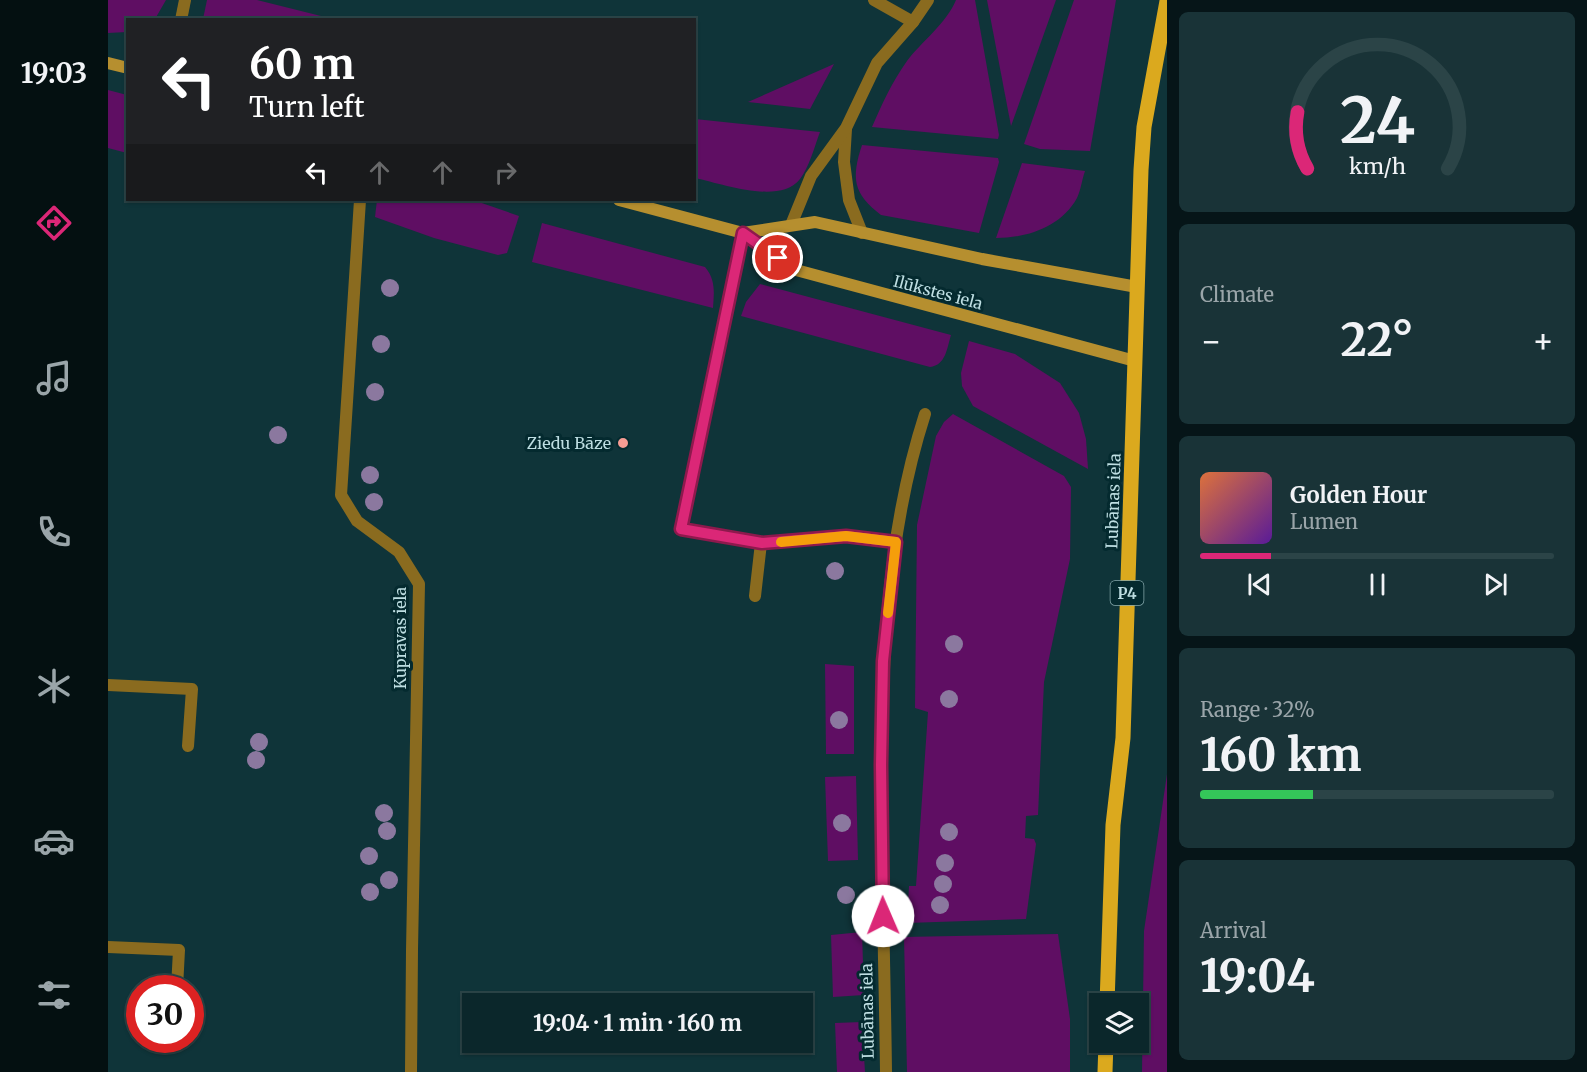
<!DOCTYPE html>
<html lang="en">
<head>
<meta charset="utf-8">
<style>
  body { margin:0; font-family:Merriweather,serif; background:#193337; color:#f1f3f6; height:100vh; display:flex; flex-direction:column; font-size:22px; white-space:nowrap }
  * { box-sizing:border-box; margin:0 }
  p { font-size:20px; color:#9aa5a9 }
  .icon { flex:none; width:33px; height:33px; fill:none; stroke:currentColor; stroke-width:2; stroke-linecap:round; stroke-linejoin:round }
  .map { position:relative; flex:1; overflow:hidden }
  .sheet { display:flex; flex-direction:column; gap:12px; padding:12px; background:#061518; width:420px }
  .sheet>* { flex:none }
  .hud { position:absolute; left:18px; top:18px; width:570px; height:183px; border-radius:0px; box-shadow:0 2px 4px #0004,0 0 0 2px #2b4447; background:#202124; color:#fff; overflow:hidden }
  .controls { position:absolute; left:981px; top:993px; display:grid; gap:12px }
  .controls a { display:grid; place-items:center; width:60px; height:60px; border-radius:0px; background:#0b272b; box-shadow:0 2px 4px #0004,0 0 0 2px #2b4447; font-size:30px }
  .speed { position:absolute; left:18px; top:975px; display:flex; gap:12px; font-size:30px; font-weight:700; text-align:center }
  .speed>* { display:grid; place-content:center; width:78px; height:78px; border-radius:50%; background:#0b272b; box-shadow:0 2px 4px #0004,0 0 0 2px #2b4447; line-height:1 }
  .speed .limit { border:9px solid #d22; background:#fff; color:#111 }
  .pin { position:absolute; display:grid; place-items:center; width:51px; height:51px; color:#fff; margin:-26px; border:3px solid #fff; border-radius:50%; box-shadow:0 2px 6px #0007 }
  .me { position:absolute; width:66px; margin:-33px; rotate:359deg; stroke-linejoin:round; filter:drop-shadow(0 0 4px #0008) }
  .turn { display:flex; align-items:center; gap:21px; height:126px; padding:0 24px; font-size:27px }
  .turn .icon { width:78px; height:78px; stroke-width:2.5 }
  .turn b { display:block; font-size:42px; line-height:51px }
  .lanes { display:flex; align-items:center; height:57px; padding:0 24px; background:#0003; justify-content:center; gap:30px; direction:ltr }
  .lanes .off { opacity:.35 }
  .big { font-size:45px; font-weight:700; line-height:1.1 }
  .sheet .widget { flex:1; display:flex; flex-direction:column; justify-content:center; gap:9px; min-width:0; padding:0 21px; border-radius:9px; background:#193337 }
  .sheet .dial { align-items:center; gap:0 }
  .dial svg { height:156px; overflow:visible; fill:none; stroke:#2b4447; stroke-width:7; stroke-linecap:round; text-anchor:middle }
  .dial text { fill:#f1f3f6; stroke:none }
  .song { display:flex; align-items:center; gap:18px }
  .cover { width:72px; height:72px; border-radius:9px; background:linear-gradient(135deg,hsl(20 70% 55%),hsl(270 70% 35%)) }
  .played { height:6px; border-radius:3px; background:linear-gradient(90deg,#db2777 20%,#2b4447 20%) }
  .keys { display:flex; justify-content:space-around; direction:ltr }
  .heat { display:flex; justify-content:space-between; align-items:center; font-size:33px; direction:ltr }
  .charge { height:9px; border-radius:4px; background:linear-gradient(90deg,#34c759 32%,#2b4447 0) }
  .trip { position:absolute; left:354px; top:993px; width:351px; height:60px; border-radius:0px; background:#0b272b; box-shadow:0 2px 4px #0004,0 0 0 2px #2b4447; font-weight:700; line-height:60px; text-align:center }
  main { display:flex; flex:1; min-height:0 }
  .tab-bar { display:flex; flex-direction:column; width:108px; justify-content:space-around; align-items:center; background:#041011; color:#9aa5a9 }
  .tab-bar .icon { width:42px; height:42px }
  .tab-bar .active { color:#db2777 }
  .tab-bar b { font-size:27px; color:#f1f3f6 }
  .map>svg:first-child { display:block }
  .green { fill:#5f0e63 }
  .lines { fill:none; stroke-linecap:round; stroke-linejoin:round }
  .lane { stroke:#8a6b1f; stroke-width:12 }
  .street { stroke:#8a6b1f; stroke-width:12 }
  .secondary { stroke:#b68f2f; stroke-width:12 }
  .primary { stroke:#dba91e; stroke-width:15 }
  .tree { fill:#8b789f }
  .route-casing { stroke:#8e194d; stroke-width:15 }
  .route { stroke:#db2777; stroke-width:10 }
  .slow { stroke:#f59e0b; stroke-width:10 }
  .poi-dot { fill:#f59c93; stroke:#042a2f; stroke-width:2 }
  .labels { text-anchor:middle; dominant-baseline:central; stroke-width:6; stroke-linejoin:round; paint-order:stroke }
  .shield { fill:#042a2f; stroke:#86a8ac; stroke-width:1.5 }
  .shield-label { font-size:15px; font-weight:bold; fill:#bedee2 }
  .street-label { font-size:16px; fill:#bedee2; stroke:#042a2f }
  .poi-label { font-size:16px; fill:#bedee2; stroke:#042a2f; text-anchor:end }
</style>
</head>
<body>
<main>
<nav class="tab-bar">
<b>19:03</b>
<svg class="icon active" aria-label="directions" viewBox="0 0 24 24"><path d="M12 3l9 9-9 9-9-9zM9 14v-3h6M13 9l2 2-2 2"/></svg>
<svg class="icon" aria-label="music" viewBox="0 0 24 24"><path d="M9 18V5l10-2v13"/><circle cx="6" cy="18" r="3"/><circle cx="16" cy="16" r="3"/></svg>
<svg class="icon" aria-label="phone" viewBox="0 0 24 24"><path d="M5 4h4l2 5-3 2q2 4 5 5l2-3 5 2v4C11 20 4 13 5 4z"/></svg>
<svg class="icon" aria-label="climate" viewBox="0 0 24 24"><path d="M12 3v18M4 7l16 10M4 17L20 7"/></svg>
<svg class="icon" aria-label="car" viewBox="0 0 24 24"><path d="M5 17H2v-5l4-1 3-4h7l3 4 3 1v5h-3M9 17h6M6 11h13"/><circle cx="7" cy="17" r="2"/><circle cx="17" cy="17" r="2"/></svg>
<svg class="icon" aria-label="filters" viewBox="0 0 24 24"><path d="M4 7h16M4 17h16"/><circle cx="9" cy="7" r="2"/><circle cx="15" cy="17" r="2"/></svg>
</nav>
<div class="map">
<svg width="1059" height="1072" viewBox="0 0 1059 1072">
  <rect width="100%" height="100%" fill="#0f3439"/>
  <!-- green -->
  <g class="green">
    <path d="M0 0H58L47 19 20 20 19 32 0 33Z"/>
    <path d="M99 0H149L225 19H95Z"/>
    <path d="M848 0H867L891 135 890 139 764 127C774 104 784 82 799 61 814 41 838 24 848 0Z"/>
    <path d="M879 0H948L903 126Z"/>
    <path d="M966 0H1008L982 151 932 149 916 144Z"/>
    <path d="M726 64 702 109 640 102Z"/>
    <path d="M0 90 19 95V153L0 148Z"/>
    <path d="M587 119 712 132C707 145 701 168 692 179 672 205 615 184 587 178Z"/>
    <path d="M754 145 890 158 891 162 871 233 773 215C745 194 743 178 754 145Z"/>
    <path d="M914 163 977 171C974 179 973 190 969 198 953 227 919 238 888 238Z"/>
    <path d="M269 200H365L411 216 399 253 390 255 326 238 267 217Z"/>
    <path d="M434 223 597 267C608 280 606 293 605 308L424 262Z"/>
    <path d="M652 284 843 335C839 348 838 365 822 367L633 316 638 302Z"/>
    <path d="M861 341 907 354 952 383 971 413 978 439 980 469 865 406 854 386 853 373Z"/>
    <path d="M845 414 956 476 963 487 962 559 936 682 930 815 918 816 917 838 926 839 928 844 918 919 799 923 801 886H808L820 712 807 708 809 525 828 436 836 422Z"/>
    <path d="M717 664 746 666V754H718Z"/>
    <path d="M1059 774V1072H1034L1036 931Z"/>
    <path d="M748 776 750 860 720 861 717 777Z"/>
    <path d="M754 932 756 995 725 997 723 935Z"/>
    <path d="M950 934 962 1019V1072H799L796 937Z"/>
    <path d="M754 1022 757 1072H729L727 1023Z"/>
  </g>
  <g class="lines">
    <!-- lane -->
    <g class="lane">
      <path d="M766 0 805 22"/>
      <path d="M738 129 736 162 741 200 754 233"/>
      <path d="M683 225 703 176 738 128 769 63 805 22 820 0"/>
      <path d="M635 233 573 529 653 543 647 596"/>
      <path d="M653 543 738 536 788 542"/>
    </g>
    <!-- street -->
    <g class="street">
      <path d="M73 20 77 0"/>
      <path d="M252 200 233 495 249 521 291 552 311 584 304 950 303 1072"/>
      <path d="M0 685 84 689 80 746"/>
      <path d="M0 947 71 950 69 988"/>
      <path d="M778 1072C777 984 774 897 774 809 773 677 776 541 817 414"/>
    </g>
    <!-- secondary -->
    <g class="secondary">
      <path d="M0 63 20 68"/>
      <path d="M511 200 635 233 688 270 1027 361"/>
      <path d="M635 233 707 222 874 259 1029 287"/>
    </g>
    <!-- primary -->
    <g class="primary">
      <path d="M999 1004 1005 825 1015 738 1033 170 1036 127 1059 1"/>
      <path d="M997 1072 998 1042"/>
    </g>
  </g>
  <!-- trees -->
  <g class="tree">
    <circle cx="282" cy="288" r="9"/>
    <circle cx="273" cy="344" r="9"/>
    <circle cx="267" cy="392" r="9"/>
    <circle cx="170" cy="435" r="9"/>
    <circle cx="262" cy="475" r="9"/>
    <circle cx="266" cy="502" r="9"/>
    <circle cx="727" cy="571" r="9"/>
    <circle cx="846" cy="644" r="9"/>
    <circle cx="841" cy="699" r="9"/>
    <circle cx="731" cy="720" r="9"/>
    <circle cx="151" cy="742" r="9"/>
    <circle cx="148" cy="760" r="9"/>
    <circle cx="276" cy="813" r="9"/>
    <circle cx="734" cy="823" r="9"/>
    <circle cx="279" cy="831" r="9"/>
    <circle cx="841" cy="832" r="9"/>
    <circle cx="261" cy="856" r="9"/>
    <circle cx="837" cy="863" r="9"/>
    <circle cx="281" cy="880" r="9"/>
    <circle cx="835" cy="884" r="9"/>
    <circle cx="262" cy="892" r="9"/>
    <circle cx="738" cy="895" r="9"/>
    <circle cx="832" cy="905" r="9"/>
  </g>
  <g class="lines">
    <!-- route casing -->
    <g class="route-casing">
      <path id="route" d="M670 258 635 233 573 529 654 543 738 536 788 542 775 661 773 765 775 916"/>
    </g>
    <!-- route -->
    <use href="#route" class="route"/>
    <!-- slow -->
    <path class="slow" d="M673 542 738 536 788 542 780 613"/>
  </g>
  <!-- markers -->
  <circle class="poi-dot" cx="515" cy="443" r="6"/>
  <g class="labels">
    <!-- shield labels -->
    <rect class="shield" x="1002.5" y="581" width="33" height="24" rx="4.5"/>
    <g class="shield-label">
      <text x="1019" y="593">P4</text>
    </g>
    <!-- street labels -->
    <g class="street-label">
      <text transform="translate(830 292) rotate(15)">Ilūkstes iela</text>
      <text transform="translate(1005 501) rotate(-88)">Lubānas iela</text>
      <text transform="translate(292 638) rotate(-90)">Kupravas iela</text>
      <text transform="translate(759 1011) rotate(-91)">Lubānas iela</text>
    </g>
    <!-- poi labels -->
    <g class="poi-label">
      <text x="503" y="443">Ziedu Bāze</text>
    </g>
  </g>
</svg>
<div class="controls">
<a><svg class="icon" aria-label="layers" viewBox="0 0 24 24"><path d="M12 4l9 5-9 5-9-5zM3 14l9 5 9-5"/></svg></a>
</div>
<div class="speed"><div class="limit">30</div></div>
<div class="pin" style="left:670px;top:258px;background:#d93025"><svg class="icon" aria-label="arrive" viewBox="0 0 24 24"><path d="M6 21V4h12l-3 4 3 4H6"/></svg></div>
<svg class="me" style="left:775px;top:916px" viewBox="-20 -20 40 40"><circle r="19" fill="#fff"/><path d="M0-13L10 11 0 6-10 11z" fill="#db2777"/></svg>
<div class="trip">19:04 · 1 min · 160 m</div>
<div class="hud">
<div class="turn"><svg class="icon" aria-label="left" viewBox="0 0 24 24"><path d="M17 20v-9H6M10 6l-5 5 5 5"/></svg><div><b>60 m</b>Turn left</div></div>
<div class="lanes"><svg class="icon" aria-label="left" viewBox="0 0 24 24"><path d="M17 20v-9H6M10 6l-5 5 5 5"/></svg><svg class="icon off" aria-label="ahead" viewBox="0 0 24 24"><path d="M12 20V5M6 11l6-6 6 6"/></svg><svg class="icon off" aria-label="ahead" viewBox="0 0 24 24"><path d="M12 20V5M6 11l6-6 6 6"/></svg><svg class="icon off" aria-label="right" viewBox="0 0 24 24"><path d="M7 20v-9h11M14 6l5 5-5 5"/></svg></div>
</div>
</div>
<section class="sheet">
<div class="widget dial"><svg viewBox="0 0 100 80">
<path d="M14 69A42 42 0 1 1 86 69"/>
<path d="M14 69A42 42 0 0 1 9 40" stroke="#db2777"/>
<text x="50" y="56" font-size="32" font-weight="700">24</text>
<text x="50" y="72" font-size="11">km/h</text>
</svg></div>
<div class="widget"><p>Climate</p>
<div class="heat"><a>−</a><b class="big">22°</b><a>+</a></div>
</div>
<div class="widget">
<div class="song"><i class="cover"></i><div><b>Golden Hour</b><p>Lumen</p></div></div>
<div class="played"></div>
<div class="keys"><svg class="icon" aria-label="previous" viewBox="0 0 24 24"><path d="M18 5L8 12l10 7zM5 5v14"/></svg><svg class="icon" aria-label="pause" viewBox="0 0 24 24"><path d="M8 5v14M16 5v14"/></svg><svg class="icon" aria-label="next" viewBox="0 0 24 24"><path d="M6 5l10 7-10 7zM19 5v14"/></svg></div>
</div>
<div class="widget"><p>Range · 32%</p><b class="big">160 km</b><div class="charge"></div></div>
<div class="widget"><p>Arrival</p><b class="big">19:04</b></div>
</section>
</main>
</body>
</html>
